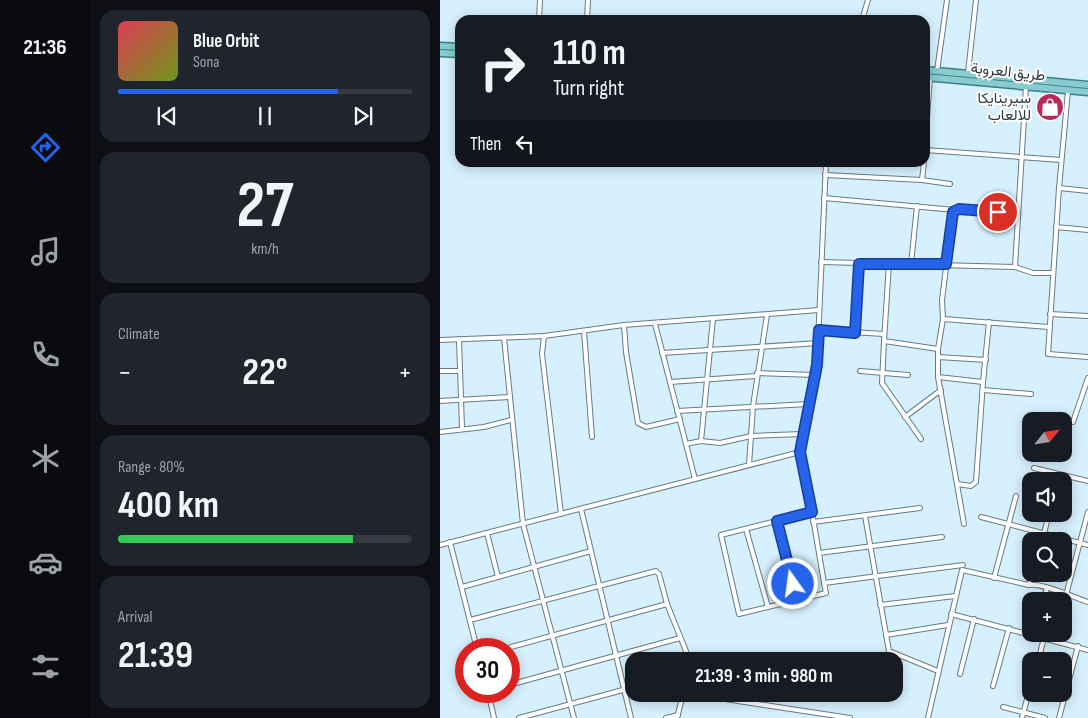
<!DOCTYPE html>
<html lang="en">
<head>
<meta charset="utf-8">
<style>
  body { margin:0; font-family:"Sofia Sans Condensed",Vazirmatn,sans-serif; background:#20242c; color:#f1f3f6; height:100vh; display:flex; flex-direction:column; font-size:19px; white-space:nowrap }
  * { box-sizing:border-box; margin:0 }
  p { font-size:16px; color:#9ea1a6 }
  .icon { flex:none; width:28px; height:28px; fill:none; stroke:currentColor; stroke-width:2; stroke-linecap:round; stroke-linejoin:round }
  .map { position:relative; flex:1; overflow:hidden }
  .panel { display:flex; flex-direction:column; gap:10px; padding:10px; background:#0d0f14; width:350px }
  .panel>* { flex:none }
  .banner { position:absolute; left:15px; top:15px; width:475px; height:152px; border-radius:15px; box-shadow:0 2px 12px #0003; background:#171b24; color:#f1f3f6; overflow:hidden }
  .needle { width:32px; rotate:60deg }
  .fabs { position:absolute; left:582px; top:412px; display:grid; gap:10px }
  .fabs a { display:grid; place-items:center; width:50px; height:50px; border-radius:10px; background:#171b24; box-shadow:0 2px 12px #0003; font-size:25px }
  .speed { position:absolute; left:15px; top:638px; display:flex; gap:10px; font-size:25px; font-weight:700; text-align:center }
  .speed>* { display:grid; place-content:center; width:65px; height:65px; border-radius:50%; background:#171b24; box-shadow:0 2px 12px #0003; line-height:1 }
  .speed .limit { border:8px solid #d22; background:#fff; color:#111 }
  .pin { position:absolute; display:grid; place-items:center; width:42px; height:42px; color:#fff; margin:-21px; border:2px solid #fff; border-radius:50%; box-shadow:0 1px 5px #0007 }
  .me { position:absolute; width:55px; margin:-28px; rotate:346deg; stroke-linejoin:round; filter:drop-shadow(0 0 4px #0008) }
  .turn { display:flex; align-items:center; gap:18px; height:105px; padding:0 15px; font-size:22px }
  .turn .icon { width:65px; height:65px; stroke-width:2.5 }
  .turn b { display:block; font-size:35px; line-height:42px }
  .then { display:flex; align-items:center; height:48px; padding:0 15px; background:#0003; gap:10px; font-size:19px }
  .big { font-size:38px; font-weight:700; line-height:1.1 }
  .panel .widget { flex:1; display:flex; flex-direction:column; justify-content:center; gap:8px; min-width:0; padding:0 18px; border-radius:15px; background:#20242c }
  .panel .dial { align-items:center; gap:0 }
  .dial b { font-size:65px; line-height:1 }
  .song { display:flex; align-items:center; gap:15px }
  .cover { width:60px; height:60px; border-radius:8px; background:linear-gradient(135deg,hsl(350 70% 55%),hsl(80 70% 35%)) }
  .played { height:5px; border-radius:2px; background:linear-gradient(90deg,#2563eb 75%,#363941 75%) }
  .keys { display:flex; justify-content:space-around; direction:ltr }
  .heat { display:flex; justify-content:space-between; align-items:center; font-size:28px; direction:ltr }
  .charge { height:8px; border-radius:4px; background:linear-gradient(90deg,#34c759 80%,#363941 0) }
  .trip { position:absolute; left:185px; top:652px; width:278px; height:50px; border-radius:15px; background:#171b24; box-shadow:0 2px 12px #0003; font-weight:700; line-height:50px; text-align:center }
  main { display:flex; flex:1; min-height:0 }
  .tab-bar { display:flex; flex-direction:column; width:90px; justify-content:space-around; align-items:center; background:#090b0e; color:#9ea1a6 }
  .tab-bar .icon { width:35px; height:35px }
  .tab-bar .active { color:#2563eb }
  .tab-bar b { font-size:22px; color:#f1f3f6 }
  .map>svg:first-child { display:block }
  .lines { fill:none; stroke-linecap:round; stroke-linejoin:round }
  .street-casing { stroke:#647c87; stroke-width:6 }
  .primary-casing { stroke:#368288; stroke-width:9 }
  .street { stroke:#fff; stroke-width:4 }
  .primary { stroke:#89cbd0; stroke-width:6 }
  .route-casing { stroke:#184099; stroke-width:12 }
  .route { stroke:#2563eb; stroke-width:9 }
  .labels { text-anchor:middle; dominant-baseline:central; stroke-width:4; stroke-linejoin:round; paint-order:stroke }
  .street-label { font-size:15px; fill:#2f393e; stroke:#fff }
  .poi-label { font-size:15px; fill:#2f393e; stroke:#fff; text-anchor:end }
</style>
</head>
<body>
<main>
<nav class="tab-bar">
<b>21:36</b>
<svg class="icon active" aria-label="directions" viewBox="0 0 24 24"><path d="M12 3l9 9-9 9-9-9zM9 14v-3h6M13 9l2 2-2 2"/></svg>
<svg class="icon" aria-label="music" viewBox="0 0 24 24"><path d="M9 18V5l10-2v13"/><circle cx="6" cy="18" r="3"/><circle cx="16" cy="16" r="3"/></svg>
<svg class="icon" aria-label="phone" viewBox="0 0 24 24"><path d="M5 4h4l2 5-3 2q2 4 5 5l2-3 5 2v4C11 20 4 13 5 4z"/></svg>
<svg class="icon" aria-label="climate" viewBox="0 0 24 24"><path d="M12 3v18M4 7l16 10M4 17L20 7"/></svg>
<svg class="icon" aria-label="car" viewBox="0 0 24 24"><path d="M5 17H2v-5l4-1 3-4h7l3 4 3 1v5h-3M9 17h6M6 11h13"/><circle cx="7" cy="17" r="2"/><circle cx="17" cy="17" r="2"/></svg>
<svg class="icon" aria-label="filters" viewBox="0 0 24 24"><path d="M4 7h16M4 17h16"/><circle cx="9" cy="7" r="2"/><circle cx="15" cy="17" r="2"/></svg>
</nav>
<section class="panel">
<div class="widget">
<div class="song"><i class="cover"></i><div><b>Blue Orbit</b><p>Sona</p></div></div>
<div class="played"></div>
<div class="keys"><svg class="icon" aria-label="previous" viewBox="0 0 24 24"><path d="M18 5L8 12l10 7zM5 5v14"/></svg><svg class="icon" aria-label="pause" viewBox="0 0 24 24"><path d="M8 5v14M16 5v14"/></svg><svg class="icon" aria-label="next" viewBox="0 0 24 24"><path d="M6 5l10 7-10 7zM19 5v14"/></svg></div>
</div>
<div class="widget dial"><b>27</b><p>km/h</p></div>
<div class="widget"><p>Climate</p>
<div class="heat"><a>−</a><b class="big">22°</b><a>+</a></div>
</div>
<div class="widget"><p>Range · 80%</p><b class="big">400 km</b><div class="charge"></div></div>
<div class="widget"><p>Arrival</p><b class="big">21:39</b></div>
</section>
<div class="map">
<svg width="648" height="718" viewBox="0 0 648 718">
  <rect width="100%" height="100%" fill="#d6f0fd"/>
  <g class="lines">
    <!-- street casing -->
    <g class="street-casing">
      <g id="street">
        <path d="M99 20 100 0"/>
        <path d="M147 20 148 0"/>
        <path d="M422 20 428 0"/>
        <path d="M497 71 507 0"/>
        <path d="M528 73 536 0"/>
        <path d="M628 91 619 188 608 354 648 357"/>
        <path d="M485 145 490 77"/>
        <path d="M485 150 621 160"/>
        <path d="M385 175 482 180 484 162"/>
        <path d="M482 180 510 184"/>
        <path d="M619 188 648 191"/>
        <path d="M384 198 515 210"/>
        <path d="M616 227 648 230"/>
        <path d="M381 262 575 267 593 273H612"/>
        <path d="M449 264 444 341 498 349V377L524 524"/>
        <path d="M471 264 477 206"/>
        <path d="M575 267 586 86"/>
        <path d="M610 314 648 316"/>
        <path d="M503 319 609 327"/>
        <path d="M215 324 255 479"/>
        <path d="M184 325 186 352 198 423 206 427 240 419"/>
        <path d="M379 330 444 334"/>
        <path d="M144 331 152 437"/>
        <path d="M415 333 419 264"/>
        <path d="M104 336 102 354 121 514"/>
        <path d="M64 338 83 524 134 718"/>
        <path d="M19 339 22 428"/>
        <path d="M0 340 104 336 184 325 379 310"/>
        <path d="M444 341 442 383 481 439"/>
        <path d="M498 349 503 319 502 300 513 212 519 209 578 213"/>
        <path d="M222 353 379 343"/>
        <path d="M498 357 546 360"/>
        <path d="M0 371H19"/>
        <path d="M420 371 468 375"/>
        <path d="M317 373 375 375"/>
        <path d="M498 377 543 382 549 322"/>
        <path d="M230 382 316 376"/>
        <path d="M543 390 591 394"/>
        <path d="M0 401 69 397"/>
        <path d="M237 411 368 404"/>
        <path d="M465 417 501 390"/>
        <path d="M633 422 648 378"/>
        <path d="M0 432 44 427 71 420"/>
        <path d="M261 441 273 319"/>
        <path d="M246 444 261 441 280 443 311 436 362 434"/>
        <path d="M360 452 372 512 281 535 299 614 386 593 384 583 523 565"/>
        <path d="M309 465 313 406 327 315"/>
        <path d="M594 468 648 481"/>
        <path d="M517 484 531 486 536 482 543 382"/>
        <path d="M141 509 191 718"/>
        <path d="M372 512 384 583"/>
        <path d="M425 516 449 651 498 671"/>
        <path d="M541 517 648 545"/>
        <path d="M337 521 357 600"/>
        <path d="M373 522 480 508"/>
        <path d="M306 529 328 607"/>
        <path d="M47 533 58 577"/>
        <path d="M602 541 609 514"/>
        <path d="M10 542 37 649"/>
        <path d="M0 545 360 452 377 365 386 162"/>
        <path d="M379 553 502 537"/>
        <path d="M554 578 576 496"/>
        <path d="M589 585 592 574"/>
        <path d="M22 587 151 551"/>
        <path d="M626 595 648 512"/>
        <path d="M603 601 607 588"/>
        <path d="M440 605 515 596"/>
        <path d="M511 614 648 650"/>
        <path d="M30 620 216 571 219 574 227 604 250 661"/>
        <path d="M446 635 508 625"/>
        <path d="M64 649 227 604"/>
        <path d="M598 661 604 638"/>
        <path d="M520 674 534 619"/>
        <path d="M69 685 240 638"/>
        <path d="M553 686 569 628"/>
        <path d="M48 691 54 718"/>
        <path d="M252 694 410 718"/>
        <path d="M563 707 605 718"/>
        <path d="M79 718 194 687"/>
        <path d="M226 718 238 715"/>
        <path d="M237 718 243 694"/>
        <path d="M488 718 522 570 589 585C603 583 633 597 648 602"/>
        <path d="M582 718 591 684"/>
        <path d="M619 718 638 646"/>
      </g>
    </g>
    <!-- primary casing -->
    <g class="primary-casing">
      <g id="primary">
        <path d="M0 46 20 47"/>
        <path d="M0 53 20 54"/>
        <path d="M485 70 648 85"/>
        <path d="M485 77 648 92"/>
      </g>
    </g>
    <!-- street -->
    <use href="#street" class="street"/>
    <!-- primary -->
    <use href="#primary" class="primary"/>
  </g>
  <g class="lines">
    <!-- route casing -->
    <g class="route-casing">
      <path id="route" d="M353 584 337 521 372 512 360 452 377 365 379 330 415 333 419 264H506L513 212 519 209 558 212"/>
    </g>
    <!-- route -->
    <use href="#route" class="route"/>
  </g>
  <!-- icons -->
  <defs>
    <g id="shop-disc" transform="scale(1.4375)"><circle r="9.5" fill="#b82a5c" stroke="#fff"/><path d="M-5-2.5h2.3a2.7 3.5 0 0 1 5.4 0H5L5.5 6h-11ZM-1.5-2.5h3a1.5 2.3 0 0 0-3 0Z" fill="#fff"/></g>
  </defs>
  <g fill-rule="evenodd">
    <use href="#shop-disc" x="610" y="107"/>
  </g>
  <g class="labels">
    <!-- street labels -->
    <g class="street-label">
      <text transform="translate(568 72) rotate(6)">طريق العروبة</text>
    </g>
    <!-- poi labels -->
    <g class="poi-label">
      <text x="591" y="98">سيرينايكا<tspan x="591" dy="17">للالعاب</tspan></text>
    </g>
  </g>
</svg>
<div class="fabs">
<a><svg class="needle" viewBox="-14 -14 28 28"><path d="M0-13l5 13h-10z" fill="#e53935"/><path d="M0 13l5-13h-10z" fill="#9ea1a6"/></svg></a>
<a><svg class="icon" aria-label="sound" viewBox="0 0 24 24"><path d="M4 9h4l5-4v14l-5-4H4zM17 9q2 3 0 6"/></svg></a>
<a><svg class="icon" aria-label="search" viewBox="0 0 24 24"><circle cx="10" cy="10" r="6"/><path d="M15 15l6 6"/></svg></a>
<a>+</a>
<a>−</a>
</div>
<div class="speed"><div class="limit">30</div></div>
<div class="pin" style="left:558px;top:212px;background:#d93025"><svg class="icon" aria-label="arrive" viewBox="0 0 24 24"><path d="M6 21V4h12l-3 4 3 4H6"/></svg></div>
<svg class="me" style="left:353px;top:584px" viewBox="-20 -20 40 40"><circle r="17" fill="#2563eb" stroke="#fff" stroke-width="3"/><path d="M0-11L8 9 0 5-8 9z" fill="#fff"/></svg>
<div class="trip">21:39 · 3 min · 980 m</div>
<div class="banner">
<div class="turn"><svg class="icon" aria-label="right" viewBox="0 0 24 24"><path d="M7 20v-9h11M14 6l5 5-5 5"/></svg><div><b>110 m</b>Turn right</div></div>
<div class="then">Then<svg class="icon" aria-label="left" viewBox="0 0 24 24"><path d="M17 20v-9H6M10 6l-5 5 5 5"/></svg></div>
</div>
</div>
</main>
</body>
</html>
